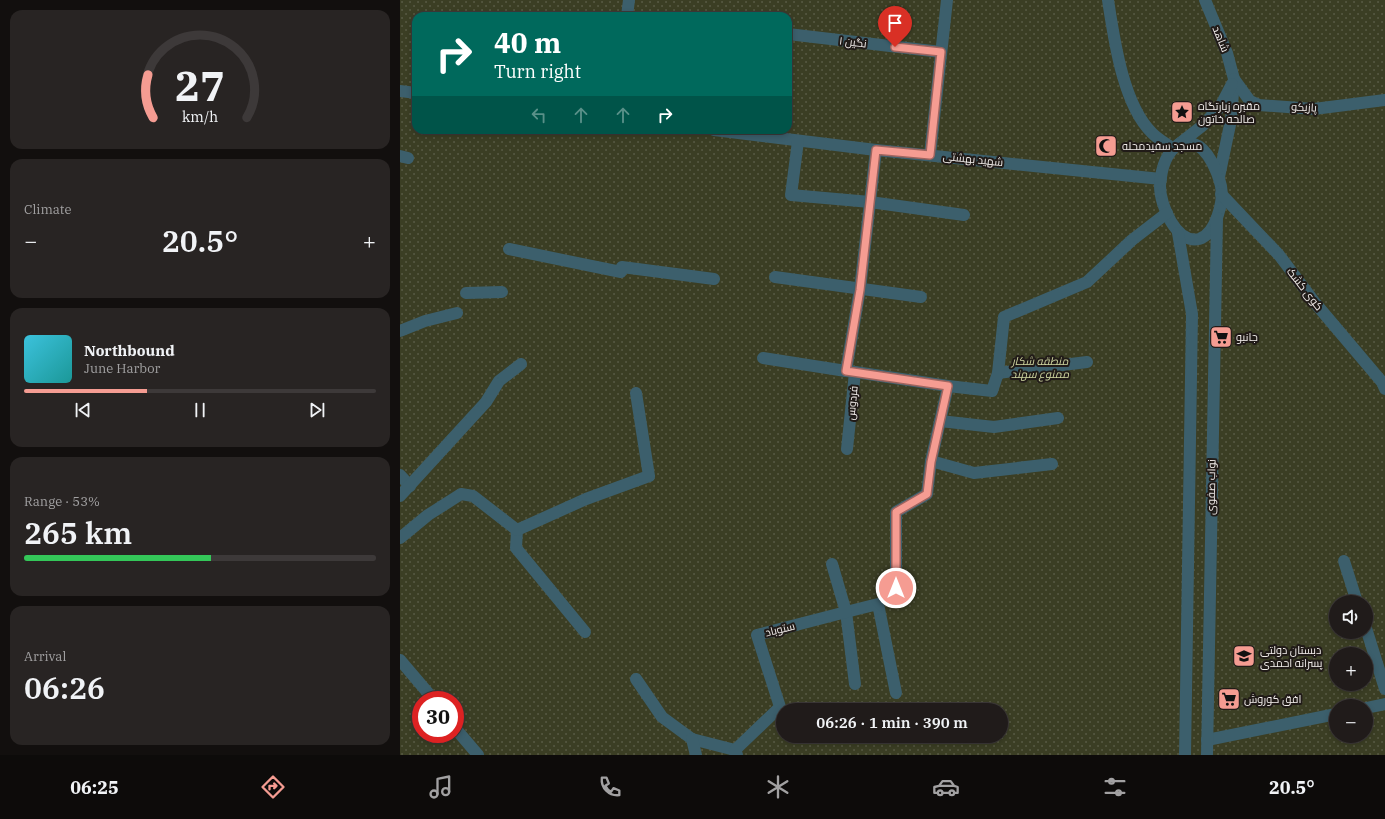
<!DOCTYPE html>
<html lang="en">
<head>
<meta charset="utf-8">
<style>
  body { margin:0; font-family:"IBM Plex Serif",Cairo,serif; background:#282423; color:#f1f3f6; height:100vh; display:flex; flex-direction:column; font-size:15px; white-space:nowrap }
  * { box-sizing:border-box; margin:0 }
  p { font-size:13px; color:#a2a1a2 }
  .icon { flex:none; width:22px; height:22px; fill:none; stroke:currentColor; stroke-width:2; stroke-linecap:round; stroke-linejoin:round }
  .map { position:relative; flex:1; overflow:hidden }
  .side { display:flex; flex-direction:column; gap:10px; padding:10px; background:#120f0e; width:400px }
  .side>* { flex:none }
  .banner { position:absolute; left:12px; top:12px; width:380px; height:122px; border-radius:12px; box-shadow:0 2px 6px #0003,0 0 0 1px #3d3939; background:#00695c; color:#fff; overflow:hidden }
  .tools { position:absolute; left:929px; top:595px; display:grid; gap:8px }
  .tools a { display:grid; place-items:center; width:44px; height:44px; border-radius:50%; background:#201b1a; box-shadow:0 2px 6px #0003,0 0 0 1px #3d3939; font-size:20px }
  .speed { position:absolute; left:12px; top:691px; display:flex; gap:8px; font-size:20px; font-weight:700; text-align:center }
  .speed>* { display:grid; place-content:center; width:52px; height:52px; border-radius:50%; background:#201b1a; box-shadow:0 2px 6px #0003,0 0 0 1px #3d3939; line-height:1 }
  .speed .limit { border:6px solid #d22; background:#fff; color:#111 }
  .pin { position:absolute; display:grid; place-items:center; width:34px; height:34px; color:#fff; margin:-41px -17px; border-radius:50% 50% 50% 0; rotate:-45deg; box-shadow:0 0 4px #0007 }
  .pin .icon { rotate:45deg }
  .me { position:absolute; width:44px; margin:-22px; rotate:0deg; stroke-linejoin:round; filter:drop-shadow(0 0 3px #0008) }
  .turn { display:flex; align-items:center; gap:14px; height:84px; padding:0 16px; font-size:18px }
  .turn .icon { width:52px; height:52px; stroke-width:2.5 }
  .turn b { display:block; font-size:28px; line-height:34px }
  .lanes { display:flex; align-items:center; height:38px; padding:0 16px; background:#0003; justify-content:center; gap:20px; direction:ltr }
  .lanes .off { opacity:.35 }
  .big { font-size:30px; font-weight:600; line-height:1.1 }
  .side .widget { flex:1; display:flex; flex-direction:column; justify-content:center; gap:6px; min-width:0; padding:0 14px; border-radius:12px; background:#282423 }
  .side .dial { align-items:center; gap:0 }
  .dial svg { height:104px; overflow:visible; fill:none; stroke:#3d3939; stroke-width:7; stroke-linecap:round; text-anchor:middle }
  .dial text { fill:#f1f3f6; stroke:none }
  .song { display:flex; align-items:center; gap:12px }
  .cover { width:48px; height:48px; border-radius:6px; background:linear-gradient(135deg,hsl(190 70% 55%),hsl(180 70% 35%)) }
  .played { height:4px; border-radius:2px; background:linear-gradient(90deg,#f59c92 35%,#3d3939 35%) }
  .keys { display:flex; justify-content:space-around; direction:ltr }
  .heat { display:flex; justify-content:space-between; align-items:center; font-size:22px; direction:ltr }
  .charge { height:6px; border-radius:3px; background:linear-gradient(90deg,#34c759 53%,#3d3939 0) }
  .trip { position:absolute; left:376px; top:703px; width:232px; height:40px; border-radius:20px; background:#201b1a; box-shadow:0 2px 6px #0003,0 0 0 1px #3d3939; font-weight:600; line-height:40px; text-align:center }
  .menu { display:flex; height:64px; justify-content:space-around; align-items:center; background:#0d0b0a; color:#a2a1a2 }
  .menu .icon { width:28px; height:28px }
  .menu .on { color:#f59c92 }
  .menu b { font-size:18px; color:#f1f3f6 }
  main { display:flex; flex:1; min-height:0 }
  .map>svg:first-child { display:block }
  .park { fill:url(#park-dots); fill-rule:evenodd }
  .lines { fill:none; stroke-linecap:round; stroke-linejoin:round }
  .minor { stroke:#3c5f6c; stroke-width:12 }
  .route-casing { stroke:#9f655f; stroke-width:10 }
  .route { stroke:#f59c92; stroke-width:7 }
  .labels { text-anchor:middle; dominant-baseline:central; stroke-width:4; stroke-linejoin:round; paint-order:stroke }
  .street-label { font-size:11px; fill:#f2edeb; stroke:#211b18 }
  .poi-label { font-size:11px; fill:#f2edeb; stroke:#211b18; text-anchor:start }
  .park-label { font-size:11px; font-style:italic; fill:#d0d7a1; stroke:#211b18 }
</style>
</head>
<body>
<main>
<section class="side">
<div class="widget dial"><svg viewBox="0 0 100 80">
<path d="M14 69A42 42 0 1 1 86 69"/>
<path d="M14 69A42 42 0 0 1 10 36" stroke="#f59c92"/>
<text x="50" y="56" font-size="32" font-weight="700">27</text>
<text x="50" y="72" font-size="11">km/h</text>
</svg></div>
<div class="widget"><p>Climate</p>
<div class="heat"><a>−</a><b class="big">20.5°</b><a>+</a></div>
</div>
<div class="widget">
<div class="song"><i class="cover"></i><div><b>Northbound</b><p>June Harbor</p></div></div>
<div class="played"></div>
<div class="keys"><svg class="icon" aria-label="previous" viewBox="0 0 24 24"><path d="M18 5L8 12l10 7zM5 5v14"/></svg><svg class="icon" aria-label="pause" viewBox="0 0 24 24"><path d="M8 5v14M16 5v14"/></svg><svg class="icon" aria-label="next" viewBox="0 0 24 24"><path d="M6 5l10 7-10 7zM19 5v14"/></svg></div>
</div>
<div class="widget"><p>Range · 53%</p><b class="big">265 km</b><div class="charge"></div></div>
<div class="widget"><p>Arrival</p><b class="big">06:26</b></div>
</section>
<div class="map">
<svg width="985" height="755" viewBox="0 0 985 755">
  <defs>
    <pattern id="park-dots" width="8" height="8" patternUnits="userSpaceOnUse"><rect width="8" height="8" fill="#3b3e24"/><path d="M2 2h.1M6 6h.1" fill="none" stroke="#585a44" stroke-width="1.8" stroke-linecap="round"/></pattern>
  </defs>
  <rect width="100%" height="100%" fill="#2b2422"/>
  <!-- park -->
  <path class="park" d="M0 0H985V755H0ZM16 16H388V130H16ZM936 602H966V632H936ZM936 654H966V684H936ZM21 700H55V734H21ZM936 706H966V736H936ZM383 710H601V736H383Z"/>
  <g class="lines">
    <!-- minor -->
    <g class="minor">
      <path d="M708 0C714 39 723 105 752 133 758 139 765 143 772 148"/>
      <path d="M805 0 827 53 834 79 831 120 819 177"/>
      <path d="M227 16 229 0"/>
      <path d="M388 34 541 52"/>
      <path d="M834 79 850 101 859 105 914 109 985 100"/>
      <path d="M0 91 16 93"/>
      <path d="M314 130 476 150 761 179"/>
      <path d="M398 141 391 195 470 202 564 215"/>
      <path d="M779 144C783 144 790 142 794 144 808 148 818 173 821 186 824 201 816 234 799 239 776 244 760 205 760 186 761 170 765 153 779 144Z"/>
      <path d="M779 144 802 126 820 107 832 84"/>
      <path d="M530 155 547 0"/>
      <path d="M0 156 8 158"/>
      <path d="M821 194 879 255 916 304 982 382 985 389"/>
      <path d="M778 233 792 314 785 755"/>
      <path d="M109 249 221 272 222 267 314 279"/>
      <path d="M375 277 521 297"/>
      <path d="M66 293 102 292"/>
      <path d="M0 331 25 321 57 313"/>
      <path d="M363 358 446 371"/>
      <path d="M455 372 548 386 531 461 527 494 496 512V588"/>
      <path d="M598 373 687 362"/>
      <path d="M548 386 592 391 598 373 604 317 687 282 732 240 767 213"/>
      <path d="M540 421 594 427 658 418"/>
      <path d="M447 449 455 372 446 371 460 289 476 150"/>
      <path d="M531 461 574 473 652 464"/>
      <path d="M0 475 10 486"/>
      <path d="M0 496 86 402 99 381 121 364"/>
      <path d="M117 530 116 548 185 632"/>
      <path d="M0 538 28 515 61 494 73 496 117 530 186 499 249 476 236 393"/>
      <path d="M944 561 957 602"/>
      <path d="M966 628 985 689"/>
      <path d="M0 660 34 700"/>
      <path d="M236 679 262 717 292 739 335 750"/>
      <path d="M455 684 446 612 478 604 496 693"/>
      <path d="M966 708 985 704"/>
      <path d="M55 728 78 755"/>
      <path d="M292 739 296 755"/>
      <path d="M807 740 936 714"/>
      <path d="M337 755 335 750 380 707 357 635 446 612 432 564"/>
      <path d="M807 755 817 218"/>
    </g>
  </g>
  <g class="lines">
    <!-- route casing -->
    <g class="route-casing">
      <path id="route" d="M495 47 541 52 530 155 476 150 460 290 446 371 548 386 531 462 527 494 496 512V588"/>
    </g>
    <!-- route -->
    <use href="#route" class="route"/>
  </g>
  <!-- icons -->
  <defs>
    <g id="sight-square" transform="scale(1.15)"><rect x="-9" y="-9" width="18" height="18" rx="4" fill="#f59c92" stroke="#211b18"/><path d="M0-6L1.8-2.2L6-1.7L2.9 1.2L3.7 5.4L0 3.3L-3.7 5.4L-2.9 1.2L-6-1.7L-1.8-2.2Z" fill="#111"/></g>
    <g id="mosque-square" transform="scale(1.15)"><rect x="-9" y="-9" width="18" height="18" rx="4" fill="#f59c92" stroke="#211b18"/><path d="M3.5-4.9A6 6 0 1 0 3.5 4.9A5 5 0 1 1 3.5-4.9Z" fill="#111"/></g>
    <g id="supermarket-square" transform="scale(1.15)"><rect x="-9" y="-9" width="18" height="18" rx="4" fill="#f59c92" stroke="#211b18"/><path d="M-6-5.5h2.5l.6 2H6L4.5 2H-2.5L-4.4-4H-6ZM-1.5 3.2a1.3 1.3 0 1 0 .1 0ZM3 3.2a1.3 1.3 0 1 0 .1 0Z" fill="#111"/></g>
    <g id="school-square" transform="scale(1.15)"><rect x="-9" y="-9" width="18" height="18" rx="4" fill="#f59c92" stroke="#211b18"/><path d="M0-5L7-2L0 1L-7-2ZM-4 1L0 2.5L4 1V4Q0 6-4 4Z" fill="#111"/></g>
  </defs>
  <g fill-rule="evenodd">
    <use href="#sight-square" x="782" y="112"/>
    <use href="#mosque-square" x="706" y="146"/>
    <use href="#supermarket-square" x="821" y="337"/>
    <use href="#school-square" x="844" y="656"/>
    <use href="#supermarket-square" x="829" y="699"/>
  </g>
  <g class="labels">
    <!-- street labels -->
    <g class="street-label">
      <text transform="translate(821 39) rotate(68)">شاهد</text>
      <text transform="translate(453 42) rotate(7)">نگین ۱</text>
      <text transform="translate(904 107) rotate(3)">پازیکو</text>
      <text transform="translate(573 159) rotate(6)">شهید بهشتی</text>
      <text transform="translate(905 289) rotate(52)">کوی کشک</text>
      <text transform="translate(452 403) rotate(-84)">فردوس</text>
      <text transform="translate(811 487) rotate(-89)">نواب صفوی</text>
      <text transform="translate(380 629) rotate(-14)">ستوباد</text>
    </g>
    <!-- poi labels -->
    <g class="poi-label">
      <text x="798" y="106">مقبره زیارتگاه<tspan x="798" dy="13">صالحه خاتون</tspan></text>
      <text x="722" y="146">مسجد سفیدمحله</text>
      <text x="836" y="337">جانبو</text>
      <text x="860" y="650">دبستان دولتی<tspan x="860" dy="13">پسرانه احمدی</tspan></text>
      <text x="844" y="699">افق کوروش</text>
    </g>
    <!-- park labels -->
    <g class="park-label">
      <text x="640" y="361">منطقه شکار<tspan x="640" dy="13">ممنوع سهند</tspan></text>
    </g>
  </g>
</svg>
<div class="tools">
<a><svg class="icon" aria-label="sound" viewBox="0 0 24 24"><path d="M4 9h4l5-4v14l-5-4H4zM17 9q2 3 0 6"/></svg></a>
<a>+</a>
<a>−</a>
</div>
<div class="speed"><div class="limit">30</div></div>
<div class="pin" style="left:495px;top:47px;background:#d93025"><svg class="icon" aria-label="arrive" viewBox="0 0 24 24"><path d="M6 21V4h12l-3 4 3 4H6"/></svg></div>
<svg class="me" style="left:496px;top:588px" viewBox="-20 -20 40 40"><circle r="17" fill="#f59c92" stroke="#fff" stroke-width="3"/><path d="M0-11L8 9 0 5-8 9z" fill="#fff"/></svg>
<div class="trip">06:26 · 1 min · 390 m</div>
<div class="banner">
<div class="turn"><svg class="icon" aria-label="right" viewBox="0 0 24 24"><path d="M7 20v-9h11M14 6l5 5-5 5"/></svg><div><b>40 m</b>Turn right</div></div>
<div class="lanes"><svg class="icon off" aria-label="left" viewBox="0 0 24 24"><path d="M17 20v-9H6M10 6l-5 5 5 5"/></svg><svg class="icon off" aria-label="ahead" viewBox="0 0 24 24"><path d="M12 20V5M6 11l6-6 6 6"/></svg><svg class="icon off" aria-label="ahead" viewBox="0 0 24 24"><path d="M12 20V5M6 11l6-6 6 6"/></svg><svg class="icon" aria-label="right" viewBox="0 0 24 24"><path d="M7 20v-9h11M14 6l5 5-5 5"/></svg></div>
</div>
</div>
</main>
<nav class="menu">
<b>06:25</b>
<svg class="icon on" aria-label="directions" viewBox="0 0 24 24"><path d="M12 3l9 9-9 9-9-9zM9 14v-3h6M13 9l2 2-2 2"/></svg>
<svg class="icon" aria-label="music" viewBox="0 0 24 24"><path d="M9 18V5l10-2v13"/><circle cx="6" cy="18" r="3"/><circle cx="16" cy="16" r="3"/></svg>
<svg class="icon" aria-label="phone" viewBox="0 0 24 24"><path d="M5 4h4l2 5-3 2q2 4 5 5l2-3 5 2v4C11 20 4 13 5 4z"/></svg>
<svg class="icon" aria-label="climate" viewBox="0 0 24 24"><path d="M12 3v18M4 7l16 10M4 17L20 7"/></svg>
<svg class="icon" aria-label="car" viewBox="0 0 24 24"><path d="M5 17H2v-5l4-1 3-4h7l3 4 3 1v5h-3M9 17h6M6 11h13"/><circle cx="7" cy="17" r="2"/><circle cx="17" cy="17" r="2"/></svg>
<svg class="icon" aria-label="filters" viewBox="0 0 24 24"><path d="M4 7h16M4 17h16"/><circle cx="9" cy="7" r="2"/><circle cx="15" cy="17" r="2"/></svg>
<b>20.5°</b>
</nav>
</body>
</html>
